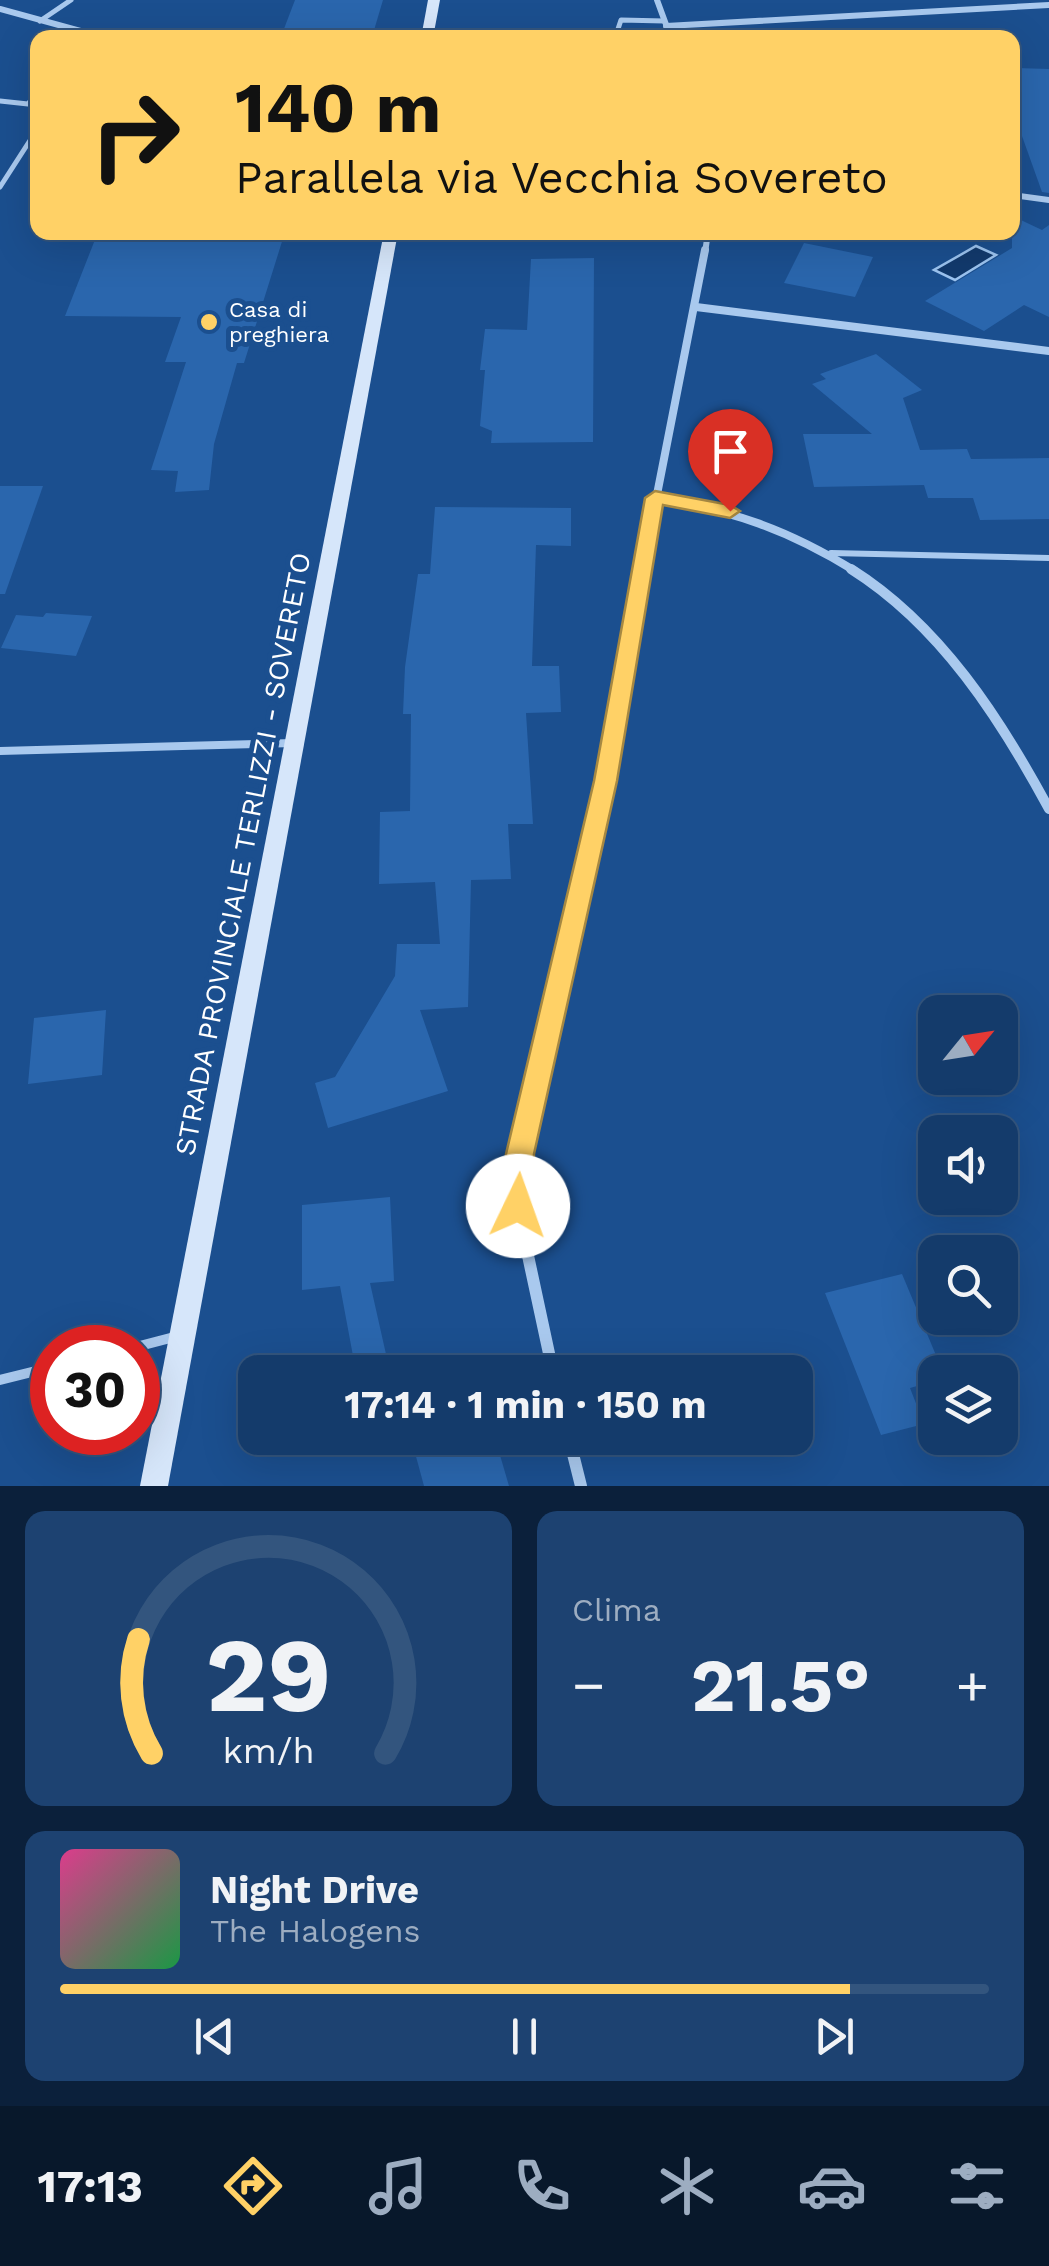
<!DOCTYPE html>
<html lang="it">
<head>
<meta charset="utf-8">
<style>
  body { margin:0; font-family:"Work Sans",sans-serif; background:#1d4271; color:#f1f3f6; height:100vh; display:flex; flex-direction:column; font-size:38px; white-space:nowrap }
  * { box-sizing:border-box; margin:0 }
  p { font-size:32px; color:#9dadc1 }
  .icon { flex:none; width:55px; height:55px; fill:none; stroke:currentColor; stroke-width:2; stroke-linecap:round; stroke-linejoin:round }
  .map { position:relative; height:1486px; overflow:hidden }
  .details { display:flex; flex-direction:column; gap:25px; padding:25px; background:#0b203b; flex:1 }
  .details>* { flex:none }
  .guide { position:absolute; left:30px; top:30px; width:990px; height:210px; border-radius:20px; box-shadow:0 10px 40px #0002,0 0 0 2px #33557e; background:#ffd166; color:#111; overflow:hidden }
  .needle { width:65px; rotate:60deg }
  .controls { position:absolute; left:918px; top:995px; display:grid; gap:20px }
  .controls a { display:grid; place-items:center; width:100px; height:100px; border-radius:20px; background:#143b6b; box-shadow:0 10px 40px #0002,0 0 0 2px #33557e; font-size:50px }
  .speed { position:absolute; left:30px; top:1325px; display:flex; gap:20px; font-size:50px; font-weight:700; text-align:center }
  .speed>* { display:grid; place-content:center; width:130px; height:130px; border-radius:50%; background:#143b6b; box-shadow:0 10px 40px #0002,0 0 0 2px #33557e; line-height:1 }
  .speed .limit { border:15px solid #d22; background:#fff; color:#111 }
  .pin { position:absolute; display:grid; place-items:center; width:85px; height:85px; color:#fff; margin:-102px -42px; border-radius:50% 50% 50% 0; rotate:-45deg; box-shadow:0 0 10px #0007 }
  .pin .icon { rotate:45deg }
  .me { position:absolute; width:110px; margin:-55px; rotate:3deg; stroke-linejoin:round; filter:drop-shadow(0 0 8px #0008) }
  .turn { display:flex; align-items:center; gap:35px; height:210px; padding:0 40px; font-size:45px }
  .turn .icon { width:130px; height:130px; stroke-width:2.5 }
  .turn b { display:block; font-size:70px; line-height:85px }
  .big { font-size:75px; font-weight:700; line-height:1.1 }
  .details .card { flex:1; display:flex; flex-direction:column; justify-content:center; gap:15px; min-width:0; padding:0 35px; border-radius:20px; background:#1d4271 }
  .details .dial { align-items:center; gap:0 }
  .dial svg { height:260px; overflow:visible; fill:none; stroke:#33557e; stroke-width:7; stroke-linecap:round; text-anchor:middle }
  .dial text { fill:#f1f3f6; stroke:none }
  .song { display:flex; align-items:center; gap:30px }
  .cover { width:120px; height:120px; border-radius:15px; background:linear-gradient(135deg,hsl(330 70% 55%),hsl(140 70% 35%)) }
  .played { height:10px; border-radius:5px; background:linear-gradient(90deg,#ffd166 85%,#33557e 85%) }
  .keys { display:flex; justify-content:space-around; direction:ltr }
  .heat { display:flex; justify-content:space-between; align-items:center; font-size:55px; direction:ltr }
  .details .tiles { flex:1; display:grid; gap:25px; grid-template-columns:1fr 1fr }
  .card:last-child { grid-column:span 2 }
  .trip { position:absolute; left:238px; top:1355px; width:575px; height:100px; border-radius:20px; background:#143b6b; box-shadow:0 10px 40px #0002,0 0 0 2px #33557e; font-weight:700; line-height:100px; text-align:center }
  .menu { display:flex; height:160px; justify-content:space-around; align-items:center; background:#08182b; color:#9dadc1 }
  .menu .icon { width:70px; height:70px }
  .menu .on { color:#ffd166 }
  .menu b { font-size:45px; color:#f1f3f6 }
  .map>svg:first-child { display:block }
  .water { fill:#123a6d; stroke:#9cc4f0; stroke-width:2.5 }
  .building { fill:#2a66ad }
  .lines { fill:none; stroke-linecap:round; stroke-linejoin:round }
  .service-far3 { stroke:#a9c9ee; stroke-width:5 }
  .service-far2 { stroke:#a9c9ee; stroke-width:6 }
  .service-far1 { stroke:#a9c9ee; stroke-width:8 }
  .service { stroke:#a9c9ee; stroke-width:10 }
  .minor-far3 { stroke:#a9c9ee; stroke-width:6 }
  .minor-far2 { stroke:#a9c9ee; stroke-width:8 }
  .minor-far1 { stroke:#a9c9ee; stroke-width:10 }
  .minor { stroke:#a9c9ee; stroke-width:12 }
  .secondary { fill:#d6e6fa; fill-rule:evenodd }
  .route { fill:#ffd166; stroke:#a68842; stroke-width:2.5 }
  .poi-dot { fill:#ffd166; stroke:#1b4f8f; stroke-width:4 }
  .labels { text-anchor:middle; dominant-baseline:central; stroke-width:10; stroke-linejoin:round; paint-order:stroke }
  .far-poi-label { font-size:22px; fill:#fff; stroke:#1b4f8f; text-anchor:start }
  .street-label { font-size:28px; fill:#fff; stroke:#1b4f8f }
</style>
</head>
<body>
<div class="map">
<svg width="1049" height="1486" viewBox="0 0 1049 1486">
  <rect width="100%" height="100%" fill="#1b4f8f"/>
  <!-- water -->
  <path class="water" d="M976 246 996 255 955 280 934 270Z"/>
  <!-- building -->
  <g class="building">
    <path d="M295 0H383L372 37 282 34Z"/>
    <path d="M1012 68 1049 69V193L1042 192 1012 108Z"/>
    <path d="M1012 216 1042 230 1049 225V317L1024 305 984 331 925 301 1012 248Z"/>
    <path d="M98 232H285L244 363H237L214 444 209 490 175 492 178 471 151 470 186 362H165L181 317 65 316Z"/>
    <path d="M804 243 873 257 855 297 784 283Z"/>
    <path d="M594 258 593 442 491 443 492 431 480 426 485 370H480L485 329 527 330 531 259Z"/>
    <path d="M876 354 922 390 903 398 920 450 967 449 971 459 1049 458V519L980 520 973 498H928L924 485 814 487 803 434H872L812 384 826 379 820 374Z"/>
    <path d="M0 486H43L5 594H0Z"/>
    <path d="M435 507 571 508V546L536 545 532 666H559L561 712 526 713 533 824H508L511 879 471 880 468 1007 420 1010 448 1091 328 1128 315 1083 335 1077 395 976 397 944H440L435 882 379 884 380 812 410 811 411 714H403L405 667 418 574H430Z"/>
    <path d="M46 613 92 616 76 656 1 648 16 615 43 617Z"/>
    <path d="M106 1010 102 1075 28 1084 34 1018Z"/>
    <path d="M390 1197 394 1281 370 1283 390 1372H356L340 1286 302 1290V1205Z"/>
    <path d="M902 1274 943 1372H935V1381L910 1388 924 1424 881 1435 825 1293Z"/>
    <path d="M411 1438H495L509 1486H424Z"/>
  </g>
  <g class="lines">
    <!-- service-far3 -->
    <g class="service-far3">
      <path d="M40 21 71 0"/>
      <path d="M615 38 621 20 664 21"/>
      <path d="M0 101 28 104 38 91"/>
      <path d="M0 187 38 128"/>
    </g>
    <!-- service-far2 -->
    <path class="service-far2" d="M831 553 1049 558"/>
    <!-- service-far1 -->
    <path class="service-far1" d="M0 751 294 743"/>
    <!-- service -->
    <g class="service">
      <path d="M132 1348 178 1336"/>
      <path d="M0 1380 52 1367"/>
    </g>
    <!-- minor-far3 -->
    <g class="minor-far3">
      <path d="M657 0 671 38"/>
      <path d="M0 9 106 38"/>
      <path d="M666 26 1049 5"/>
      <path d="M1012 195 1049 200"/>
      <path d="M705 253 708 232"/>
    </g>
    <!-- minor-far2 -->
    <g class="minor-far2">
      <path d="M696 307 1049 351"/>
      <path d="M655 498C734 511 787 529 855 571"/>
      <path d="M642 571 705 250"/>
    </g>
    <!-- minor-far1 -->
    <g class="minor-far1">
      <path d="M851 569C940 625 1000 718 1049 809"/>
      <path d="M561 975 606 781 643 569"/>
    </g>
    <!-- minor -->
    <g class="minor">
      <path d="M553 1372 524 1237 520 1154 562 973"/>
      <path d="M569 1438 581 1486"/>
    </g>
    <!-- secondary -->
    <g class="secondary">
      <path d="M428 0H440L433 38H421Z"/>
      <path d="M384 232H398L168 1486H140Z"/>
    </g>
  </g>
  <!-- route -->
  <path class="route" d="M655 491 730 505 740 511 730 518 663 505 617 781 534 1154 532 1206 528 1215 518 1219 507 1215 503 1206 506 1154 594 781 645 498Z"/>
  <!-- markers -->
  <circle class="poi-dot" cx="209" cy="322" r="10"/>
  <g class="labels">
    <!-- far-poi labels -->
    <g class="far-poi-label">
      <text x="229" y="309">Casa di<tspan x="229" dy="25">preghiera</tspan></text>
    </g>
    <!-- street labels -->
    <g class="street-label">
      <text transform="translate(243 854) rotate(-79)">STRADA PROVINCIALE TERLIZZI - SOVERETO</text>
    </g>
  </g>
</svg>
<div class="controls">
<a><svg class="needle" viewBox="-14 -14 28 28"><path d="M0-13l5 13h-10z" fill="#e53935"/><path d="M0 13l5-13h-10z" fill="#9dadc1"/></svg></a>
<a><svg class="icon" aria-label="sound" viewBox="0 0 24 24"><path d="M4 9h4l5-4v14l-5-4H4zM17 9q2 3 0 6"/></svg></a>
<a><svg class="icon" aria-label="search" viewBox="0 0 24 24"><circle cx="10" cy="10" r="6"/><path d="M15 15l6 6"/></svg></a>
<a><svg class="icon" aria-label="layers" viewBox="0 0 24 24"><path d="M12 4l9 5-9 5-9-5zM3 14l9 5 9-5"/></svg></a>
</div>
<div class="speed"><div class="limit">30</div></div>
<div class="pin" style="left:730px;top:511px;background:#d93025"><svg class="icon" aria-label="arrive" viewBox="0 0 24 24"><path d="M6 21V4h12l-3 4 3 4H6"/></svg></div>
<svg class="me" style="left:518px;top:1206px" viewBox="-20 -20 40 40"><circle r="19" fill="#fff"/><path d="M0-13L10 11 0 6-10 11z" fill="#ffd166"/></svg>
<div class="trip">17:14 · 1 min · 150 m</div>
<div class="guide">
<div class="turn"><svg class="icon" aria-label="right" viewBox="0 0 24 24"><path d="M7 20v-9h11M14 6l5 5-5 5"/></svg><div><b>140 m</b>Parallela via Vecchia Sovereto</div></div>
</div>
</div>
<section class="details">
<div class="tiles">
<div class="card dial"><svg viewBox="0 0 100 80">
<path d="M14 69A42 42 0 1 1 86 69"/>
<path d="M14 69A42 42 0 0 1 10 34" stroke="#ffd166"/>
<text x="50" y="56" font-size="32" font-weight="700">29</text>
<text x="50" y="72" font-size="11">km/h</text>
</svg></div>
<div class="card"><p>Clima</p>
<div class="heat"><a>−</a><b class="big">21.5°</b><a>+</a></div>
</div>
<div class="card">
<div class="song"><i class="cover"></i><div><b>Night Drive</b><p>The Halogens</p></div></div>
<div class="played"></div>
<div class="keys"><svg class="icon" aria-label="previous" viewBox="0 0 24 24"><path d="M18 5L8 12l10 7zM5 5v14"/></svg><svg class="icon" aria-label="pause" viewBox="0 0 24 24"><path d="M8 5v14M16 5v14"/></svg><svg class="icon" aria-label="next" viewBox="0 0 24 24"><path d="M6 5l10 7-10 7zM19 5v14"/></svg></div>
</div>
</div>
</section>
<nav class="menu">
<b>17:13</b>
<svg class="icon on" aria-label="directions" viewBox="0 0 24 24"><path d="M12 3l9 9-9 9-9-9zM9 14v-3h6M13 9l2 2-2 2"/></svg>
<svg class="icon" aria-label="music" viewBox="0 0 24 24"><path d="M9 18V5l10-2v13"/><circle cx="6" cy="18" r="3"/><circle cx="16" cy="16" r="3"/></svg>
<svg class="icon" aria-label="phone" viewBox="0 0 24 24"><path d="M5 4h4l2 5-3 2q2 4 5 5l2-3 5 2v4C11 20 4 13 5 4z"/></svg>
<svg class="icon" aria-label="climate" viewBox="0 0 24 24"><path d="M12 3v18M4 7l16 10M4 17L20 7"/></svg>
<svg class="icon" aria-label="car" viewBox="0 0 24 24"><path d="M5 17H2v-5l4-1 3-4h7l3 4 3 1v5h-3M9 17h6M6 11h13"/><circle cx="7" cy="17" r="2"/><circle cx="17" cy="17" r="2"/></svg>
<svg class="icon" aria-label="filters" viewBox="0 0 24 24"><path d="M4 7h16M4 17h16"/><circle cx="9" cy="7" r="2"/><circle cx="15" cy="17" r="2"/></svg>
</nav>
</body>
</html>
